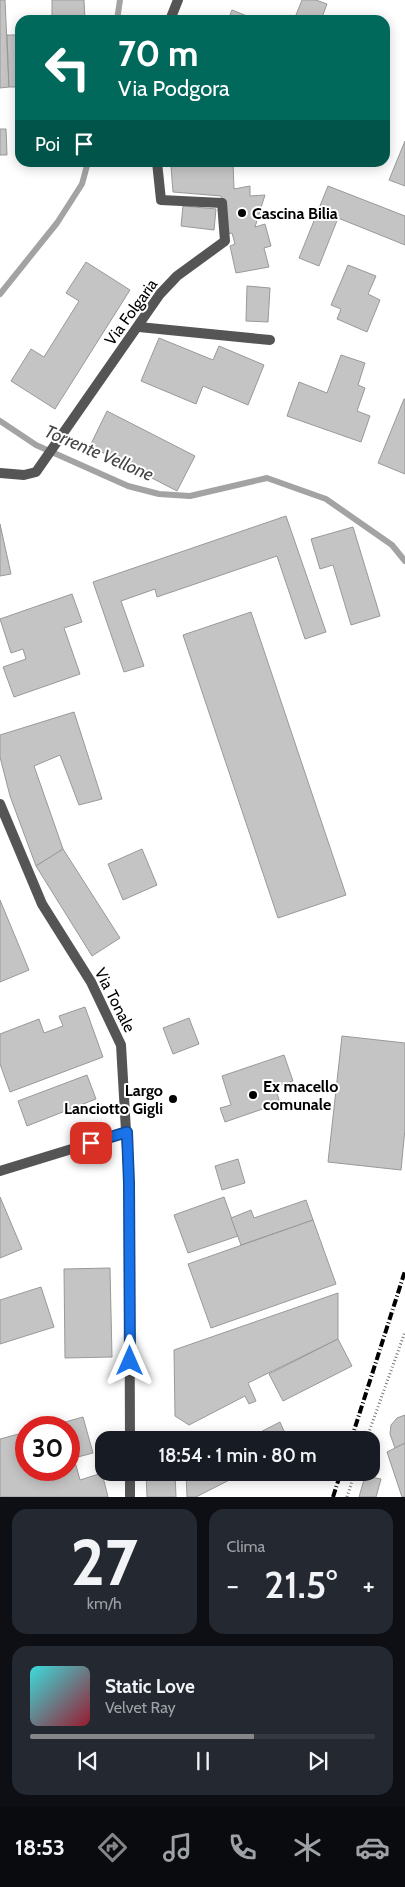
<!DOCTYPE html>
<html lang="it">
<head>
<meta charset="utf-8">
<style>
  body { margin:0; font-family:Cabin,sans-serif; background:#242831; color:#f1f3f6; height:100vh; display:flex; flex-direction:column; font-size:19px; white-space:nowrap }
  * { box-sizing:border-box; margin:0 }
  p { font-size:16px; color:#9ea1a6 }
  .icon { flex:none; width:28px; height:28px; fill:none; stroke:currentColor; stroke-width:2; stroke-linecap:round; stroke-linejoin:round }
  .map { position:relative; height:1497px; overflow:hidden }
  .panel { display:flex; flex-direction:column; gap:12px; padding:12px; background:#0d0f14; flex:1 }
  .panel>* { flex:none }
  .banner { position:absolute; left:15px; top:15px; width:375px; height:152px; border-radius:15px; box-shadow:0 2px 12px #0003; background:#00695c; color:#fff; overflow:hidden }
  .speed { position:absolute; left:15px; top:1416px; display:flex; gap:10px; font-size:25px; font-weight:700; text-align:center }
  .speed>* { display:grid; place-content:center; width:65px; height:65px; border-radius:50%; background:#171b24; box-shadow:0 2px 12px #0003; line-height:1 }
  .speed .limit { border:8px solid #d22; background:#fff; color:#111 }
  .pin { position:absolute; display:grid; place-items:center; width:42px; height:42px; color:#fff; margin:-21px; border-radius:10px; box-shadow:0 2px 8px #0006 }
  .me { position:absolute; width:55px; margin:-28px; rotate:0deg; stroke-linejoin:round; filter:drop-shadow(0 0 4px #0008) }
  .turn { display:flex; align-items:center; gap:18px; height:105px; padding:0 20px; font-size:22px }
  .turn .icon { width:65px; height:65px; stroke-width:2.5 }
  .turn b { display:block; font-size:35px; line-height:42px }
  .then { display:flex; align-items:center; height:48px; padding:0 20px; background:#0003; gap:10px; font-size:19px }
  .big { font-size:38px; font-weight:600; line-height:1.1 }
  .panel .widget { flex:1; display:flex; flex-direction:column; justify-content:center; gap:8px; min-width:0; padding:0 18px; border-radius:15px; background:#242831 }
  .panel .dial { align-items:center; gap:0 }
  .dial b { font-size:65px; line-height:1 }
  .song { display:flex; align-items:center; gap:15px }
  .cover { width:60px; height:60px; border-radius:8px; background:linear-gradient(135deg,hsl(180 70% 55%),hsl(350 70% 35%)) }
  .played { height:5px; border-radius:2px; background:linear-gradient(90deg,#858687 65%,#363941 65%) }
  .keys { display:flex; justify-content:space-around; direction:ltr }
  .heat { display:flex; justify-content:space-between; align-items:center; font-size:28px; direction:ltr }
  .panel .tiles { flex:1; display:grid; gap:12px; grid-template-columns:1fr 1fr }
  .widget:last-child { grid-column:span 2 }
  .trip { position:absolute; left:95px; top:1431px; width:285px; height:50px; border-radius:15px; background:#171b24; box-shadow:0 2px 12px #0003; font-weight:600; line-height:50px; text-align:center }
  .dock { display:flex; height:80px; justify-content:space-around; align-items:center; background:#090b0e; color:#9ea1a6 }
  .dock .icon { width:35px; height:35px }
  .dock .current { color:#858687 }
  .dock b { font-size:22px; color:#f1f3f6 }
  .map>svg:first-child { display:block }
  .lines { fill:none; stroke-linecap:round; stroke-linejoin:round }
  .stream { stroke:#a3a3a3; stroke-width:6 }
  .building { fill:#c4c4c4; stroke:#999 }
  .path { stroke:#777; stroke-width:3; stroke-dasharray:1 2.5; stroke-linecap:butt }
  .lane { stroke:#555; stroke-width:10 }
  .street { stroke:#555; stroke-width:10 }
  .rail { stroke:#000; stroke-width:4; stroke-dasharray:8 2.5 1 2.5; stroke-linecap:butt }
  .route-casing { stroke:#114b97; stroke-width:12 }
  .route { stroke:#1a73e8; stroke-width:9 }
  .poi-dot { fill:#000; stroke:#fff; stroke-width:2 }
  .labels { text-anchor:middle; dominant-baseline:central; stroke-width:4; stroke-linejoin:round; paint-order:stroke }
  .poi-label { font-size:16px; font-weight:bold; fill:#000; stroke:#fff; text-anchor:start }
  .street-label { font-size:16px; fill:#000; stroke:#fff }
  .water-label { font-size:18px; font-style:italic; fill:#444; stroke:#fff }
</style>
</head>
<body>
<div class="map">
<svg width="405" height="1497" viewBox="0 0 405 1497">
  <rect width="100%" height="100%" fill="#fff"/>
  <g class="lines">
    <!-- stream -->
    <g class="stream">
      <path d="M117 20 120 0"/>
      <path d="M0 294 57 223 82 184 88 162"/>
      <path d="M0 421 36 445 128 486 159 494 190 496 267 478 326 499 392 545 405 561"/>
    </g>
  </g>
  <!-- building -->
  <g class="building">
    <path d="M0 0H5L9 87 0 88Z"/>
    <path d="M52 0H84L85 20H52Z"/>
    <path d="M302 0H316L327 4 321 20H294Z"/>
    <path d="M232 10 257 20H228Z"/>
    <path d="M7 35H20V87H9Z"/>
    <path d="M0 129H6L7 155H0Z"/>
    <path d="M405 141V186L389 180Z"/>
    <path d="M176 162H233L234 189 250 186V196L265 195 255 227 265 224 271 246 264 248 269 267 236 273 230 246 235 244 232 233 227 234 221 196 173 192 171 166 176 165Z"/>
    <path d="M328 186 405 216V245L338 218 319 266 299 258Z"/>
    <path d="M183 206 216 209 214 230 181 226Z"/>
    <path d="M86 262 130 290 55 409 11 381 31 349 44 357 79 301 66 293Z"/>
    <path d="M348 265 376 276 368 294 380 300 367 332 337 319 341 309 331 305Z"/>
    <path d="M247 286 270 288 268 322 246 321Z"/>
    <path d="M159 338 213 360 219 346 264 365 248 405 203 386 196 404 141 381Z"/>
    <path d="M341 355 365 363 358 385 365 388 357 411 370 416 361 442 287 416 299 382 327 393Z"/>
    <path d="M404 399H405V474L378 463Z"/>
    <path d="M107 411 195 456 177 491 90 446Z"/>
    <path d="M286 516 326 632 305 639 277 556 157 597 155 589 121 601 144 666 124 672 93 582Z"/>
    <path d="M0 524 11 574 0 576Z"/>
    <path d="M353 527 380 616 351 625 333 565 320 569 311 539Z"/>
    <path d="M72 594 82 622 64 628 80 674 14 697 3 667 26 659 23 649 11 653 0 619Z"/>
    <path d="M251 612 346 895 278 918 183 635Z"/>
    <path d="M74 712 102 799 79 805 60 755 34 766 63 849 36 866 10 796 0 757V735Z"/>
    <path d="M63 849 120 938 92 956 36 866Z"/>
    <path d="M142 849 157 885 123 900 108 864Z"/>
    <path d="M0 900 29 970 0 982Z"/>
    <path d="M85 1007 103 1057 10 1092 0 1064V1034L39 1019 44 1033 63 1026 59 1016Z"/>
    <path d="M189 1018 199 1044 173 1054 163 1028Z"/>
    <path d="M342 1036 405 1043V1129L401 1170 328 1162Z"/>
    <path d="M284 1055 293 1081 275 1087 280 1103 225 1122 220 1108 231 1105 222 1076Z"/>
    <path d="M87 1075 96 1099 27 1126 18 1101Z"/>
    <path d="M238 1159 245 1183 222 1190 215 1166Z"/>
    <path d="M0 1197 22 1249 0 1258Z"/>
    <path d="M224 1197 238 1236 188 1253 174 1215Z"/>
    <path d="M306 1200 313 1220 241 1245 231 1218 251 1210 254 1218Z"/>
    <path d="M313 1220 336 1284 211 1328 188 1264Z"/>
    <path d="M110 1268 112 1357 65 1358 64 1269Z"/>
    <path d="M41 1287 54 1327 0 1344V1300Z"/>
    <path d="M338 1293V1339L248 1383 256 1401 249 1404 245 1396 189 1425 175 1416 174 1350Z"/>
    <path d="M338 1339 352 1366 283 1401 269 1374Z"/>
    <path d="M405 1415V1443L395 1448 390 1434 391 1425 397 1418Z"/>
    <path d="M83 1417 93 1453 74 1458 80 1480 102 1473 108 1497H0V1439L26 1432V1470H69V1428H44Z"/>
    <path d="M280 1422 288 1440H245Z"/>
    <path d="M405 1443V1497H402L387 1452Z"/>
    <path d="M146 1472H175L176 1497H147Z"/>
    <path d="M186 1472H245L196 1497H187Z"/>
    <path d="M365 1476 381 1479 376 1497H359Z"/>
  </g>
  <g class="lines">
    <!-- path -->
    <g class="path">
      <path d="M366 1440 405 1332"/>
      <path d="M347 1497 355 1472"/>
    </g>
    <!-- lane -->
    <g class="lane">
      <path d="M170 20 178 0"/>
      <path d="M157 162 161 200 222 203"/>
      <path d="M139 327 270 340"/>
    </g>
    <!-- street -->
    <g class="street">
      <path d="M0 473 24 475 36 472 160 294 177 276 225 241 222 203"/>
      <path d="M0 804 42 904 91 982 121 1045 129 1183 130 1440"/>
      <path d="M0 1171 127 1132"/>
      <path d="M130 1472V1497"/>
    </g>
    <!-- rail -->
    <g class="rail">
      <path d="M351 1440 405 1271"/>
      <path d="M333 1497 341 1472"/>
    </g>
  </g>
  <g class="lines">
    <!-- route casing -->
    <g class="route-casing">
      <path id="route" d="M91 1143 127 1132 129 1183 130 1361"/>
    </g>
    <!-- route -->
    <use href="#route" class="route"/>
  </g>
  <!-- markers -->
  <g class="poi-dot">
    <circle cx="242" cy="213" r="5"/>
    <circle cx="253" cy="1095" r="5"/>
    <circle cx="173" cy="1099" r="5"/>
  </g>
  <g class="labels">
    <!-- poi labels -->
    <g class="poi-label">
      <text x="252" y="213">Cascina Bilia</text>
      <text x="263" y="1086">Ex macello<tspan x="263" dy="18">comunale</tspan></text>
      <text x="163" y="1090" text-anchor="end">Largo<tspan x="163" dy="18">Lanciotto Gigli</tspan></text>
    </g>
    <!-- street labels -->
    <g class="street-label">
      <text transform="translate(131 312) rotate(-54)">Via Folgaria</text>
      <text transform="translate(115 1000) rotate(63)">Via Tonale</text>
    </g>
    <!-- water labels -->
    <g class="water-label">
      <text transform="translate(99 453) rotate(23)">Torrente Vellone</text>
    </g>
  </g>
</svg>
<div class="speed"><div class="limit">30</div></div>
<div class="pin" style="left:91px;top:1143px;background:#d93025"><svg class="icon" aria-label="arrive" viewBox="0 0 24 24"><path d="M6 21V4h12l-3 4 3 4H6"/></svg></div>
<svg class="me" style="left:130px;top:1361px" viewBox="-20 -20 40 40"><path d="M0-17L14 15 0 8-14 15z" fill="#1a73e8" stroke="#fff" stroke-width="4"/></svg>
<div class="trip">18:54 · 1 min · 80 m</div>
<div class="banner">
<div class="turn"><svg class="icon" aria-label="left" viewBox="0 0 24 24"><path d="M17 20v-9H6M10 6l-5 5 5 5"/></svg><div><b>70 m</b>Via Podgora</div></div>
<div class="then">Poi<svg class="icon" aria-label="arrive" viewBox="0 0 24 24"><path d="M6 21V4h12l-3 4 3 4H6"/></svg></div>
</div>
</div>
<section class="panel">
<div class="tiles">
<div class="widget dial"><b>27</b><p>km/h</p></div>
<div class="widget"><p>Clima</p>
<div class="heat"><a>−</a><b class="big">21.5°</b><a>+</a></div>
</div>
<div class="widget">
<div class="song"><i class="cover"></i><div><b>Static Love</b><p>Velvet Ray</p></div></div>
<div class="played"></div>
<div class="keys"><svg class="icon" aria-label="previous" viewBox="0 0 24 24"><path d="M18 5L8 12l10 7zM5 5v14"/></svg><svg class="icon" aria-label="pause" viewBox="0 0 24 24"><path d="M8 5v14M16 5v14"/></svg><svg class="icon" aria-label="next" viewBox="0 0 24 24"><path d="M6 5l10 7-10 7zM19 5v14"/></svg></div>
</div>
</div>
</section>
<nav class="dock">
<b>18:53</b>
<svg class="icon current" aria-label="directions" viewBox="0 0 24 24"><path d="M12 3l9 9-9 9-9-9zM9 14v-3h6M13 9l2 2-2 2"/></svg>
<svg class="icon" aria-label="music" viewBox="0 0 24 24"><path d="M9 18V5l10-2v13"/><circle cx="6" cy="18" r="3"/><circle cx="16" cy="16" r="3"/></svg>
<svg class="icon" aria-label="phone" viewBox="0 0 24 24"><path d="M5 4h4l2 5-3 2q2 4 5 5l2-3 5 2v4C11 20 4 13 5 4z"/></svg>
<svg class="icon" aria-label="climate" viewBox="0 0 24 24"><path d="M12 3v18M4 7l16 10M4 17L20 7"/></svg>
<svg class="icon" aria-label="car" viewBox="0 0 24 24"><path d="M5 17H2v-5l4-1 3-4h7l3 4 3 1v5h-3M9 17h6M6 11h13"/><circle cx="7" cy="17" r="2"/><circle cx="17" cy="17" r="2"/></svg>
</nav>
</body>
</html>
